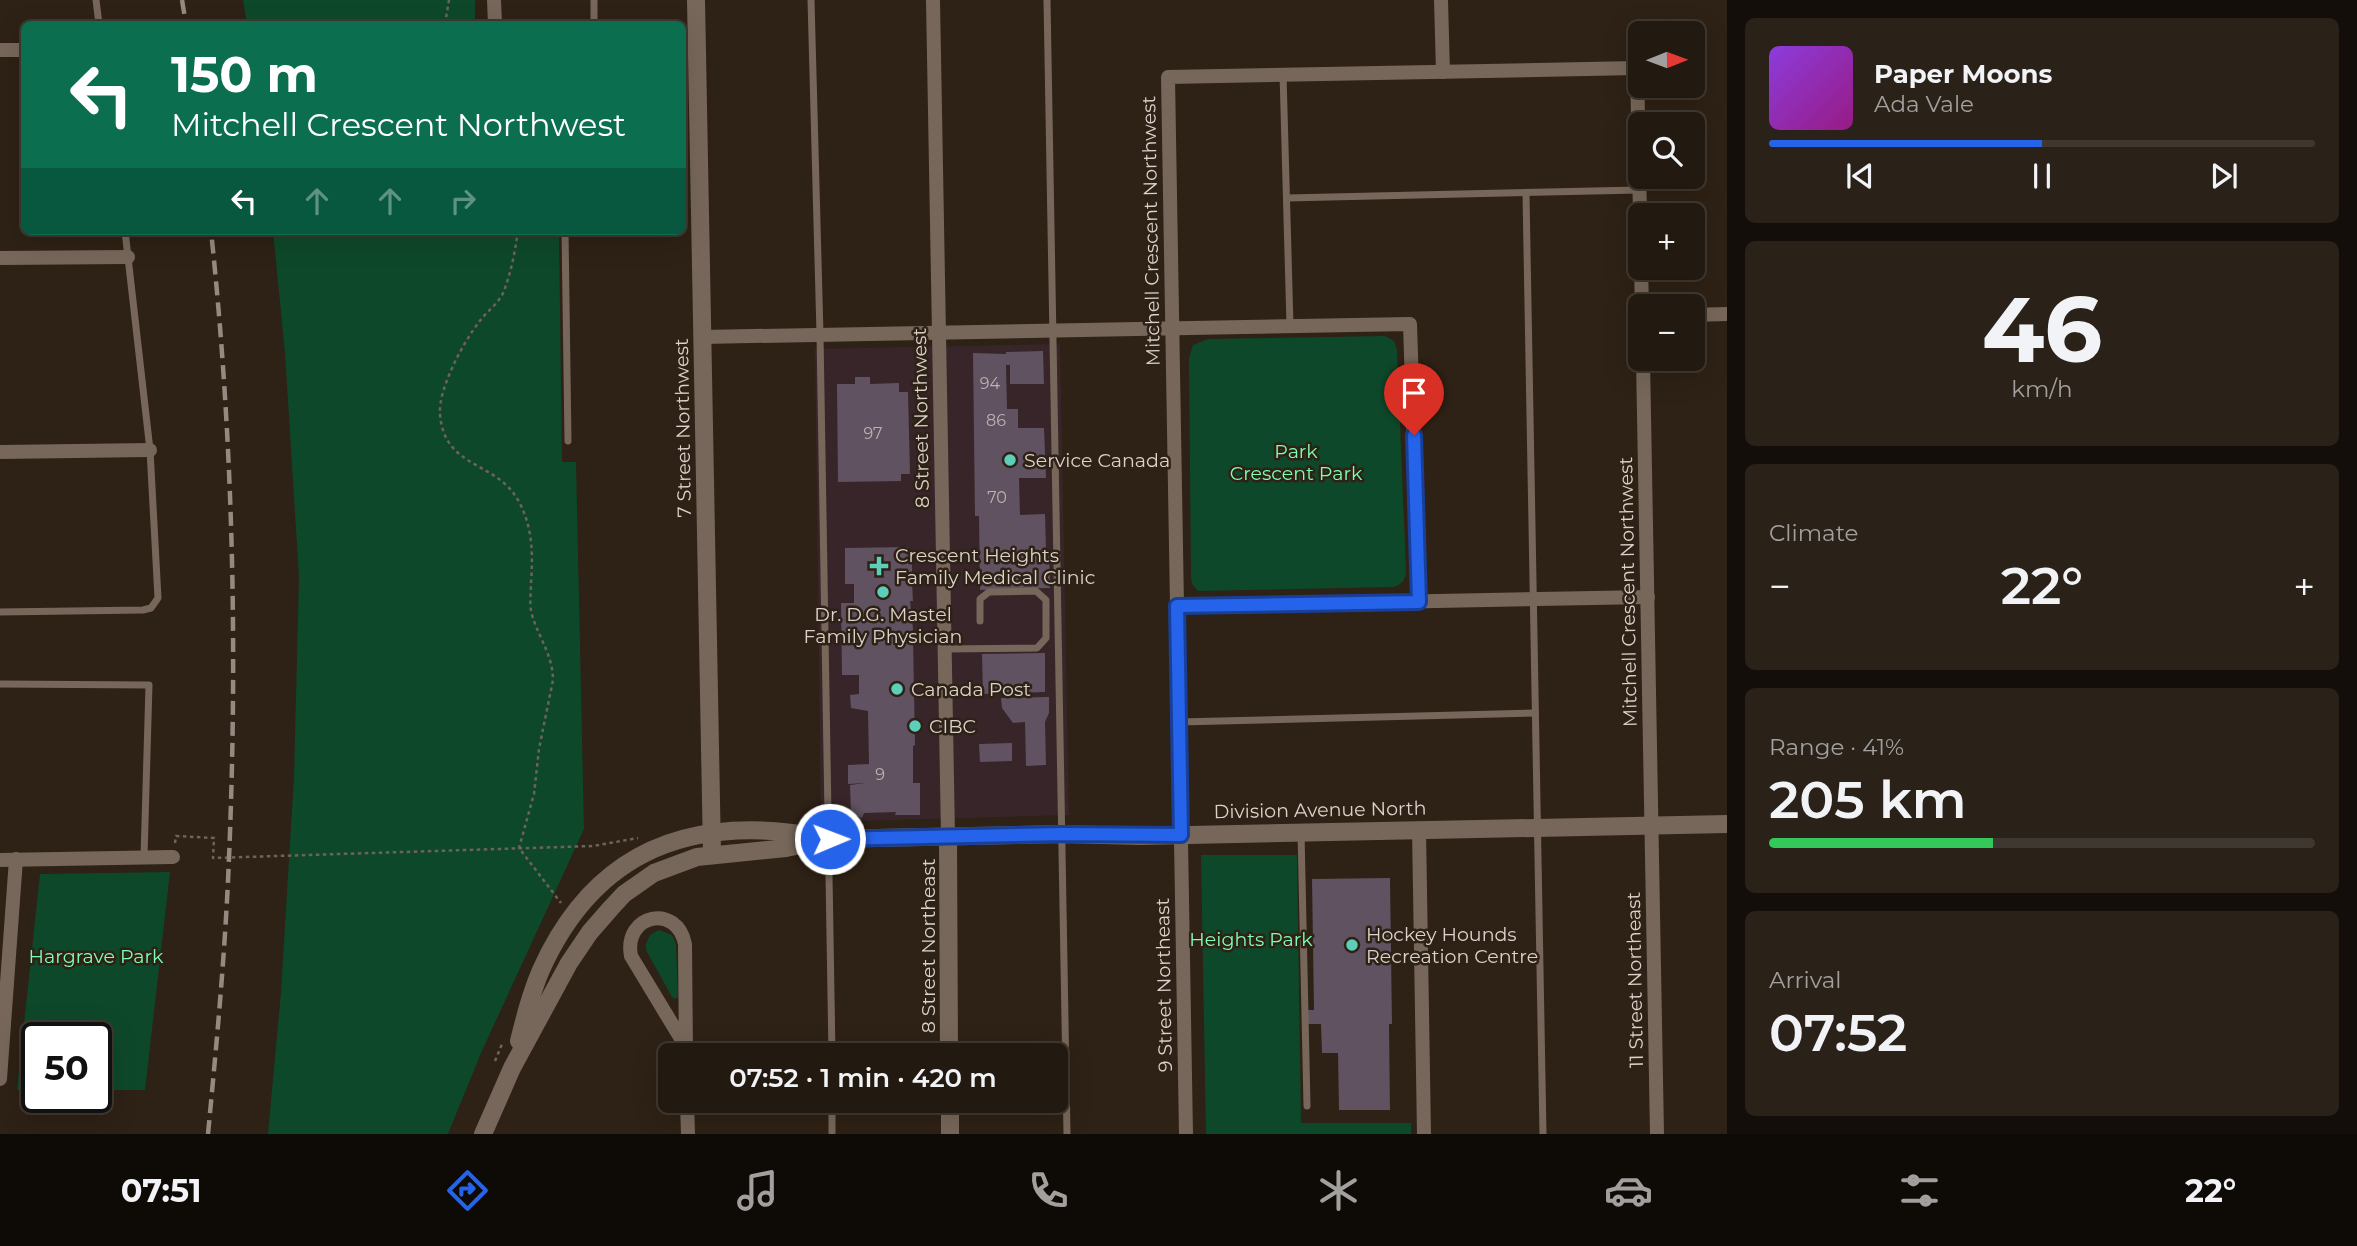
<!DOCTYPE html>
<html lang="en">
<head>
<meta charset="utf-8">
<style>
  body { margin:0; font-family:Montserrat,sans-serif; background:#2a2219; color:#f1f3f6; height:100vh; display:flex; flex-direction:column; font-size:26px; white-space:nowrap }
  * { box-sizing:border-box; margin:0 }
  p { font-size:23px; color:#a2a09f }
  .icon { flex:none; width:38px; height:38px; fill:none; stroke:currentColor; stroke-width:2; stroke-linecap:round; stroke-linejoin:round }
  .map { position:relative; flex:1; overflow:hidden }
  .panel { display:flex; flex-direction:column; gap:18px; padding:18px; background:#130e09; width:630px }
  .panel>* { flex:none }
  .guide { position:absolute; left:21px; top:21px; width:665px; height:214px; border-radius:10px; box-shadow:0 7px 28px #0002,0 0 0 2px #3f3830; background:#0b6e4f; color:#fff; overflow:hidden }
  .needle { width:46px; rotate:89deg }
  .buttons { position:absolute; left:1628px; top:21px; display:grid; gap:14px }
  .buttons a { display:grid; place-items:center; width:77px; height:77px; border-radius:10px; background:#221910; box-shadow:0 7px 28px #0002,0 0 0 2px #3f3830; font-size:35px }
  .speed { position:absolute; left:21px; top:1022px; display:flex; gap:14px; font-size:35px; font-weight:700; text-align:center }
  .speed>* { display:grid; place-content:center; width:91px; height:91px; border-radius:50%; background:#221910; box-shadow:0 7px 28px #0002,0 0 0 2px #3f3830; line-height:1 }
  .speed .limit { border:4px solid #111; border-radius:10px; background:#fff; color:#111 }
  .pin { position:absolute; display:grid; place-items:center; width:60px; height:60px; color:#fff; margin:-72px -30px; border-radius:50% 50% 50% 0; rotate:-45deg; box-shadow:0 0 7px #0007 }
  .pin .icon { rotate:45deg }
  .me { position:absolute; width:77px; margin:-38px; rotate:89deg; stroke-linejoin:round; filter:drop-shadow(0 0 5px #0008) }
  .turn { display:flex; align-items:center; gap:24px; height:147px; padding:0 35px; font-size:32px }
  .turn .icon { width:91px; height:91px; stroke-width:2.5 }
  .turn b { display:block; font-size:49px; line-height:60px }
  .lanes { display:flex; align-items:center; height:66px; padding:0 35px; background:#0003; justify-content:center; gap:35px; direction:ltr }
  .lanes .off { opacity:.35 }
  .big { font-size:52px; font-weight:600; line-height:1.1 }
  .panel .widget { flex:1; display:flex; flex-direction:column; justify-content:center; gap:10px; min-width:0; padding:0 24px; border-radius:10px; background:#2a2219 }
  .panel .dial { align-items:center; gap:0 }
  .dial b { font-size:91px; line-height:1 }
  .song { display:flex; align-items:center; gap:21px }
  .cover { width:84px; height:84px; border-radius:10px; background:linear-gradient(135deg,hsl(270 70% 55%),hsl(310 70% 35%)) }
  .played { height:7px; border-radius:4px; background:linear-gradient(90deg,#2563eb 50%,#3f3830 50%) }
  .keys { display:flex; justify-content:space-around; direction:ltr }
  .heat { display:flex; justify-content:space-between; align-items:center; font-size:38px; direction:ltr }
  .charge { height:10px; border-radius:5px; background:linear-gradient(90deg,#34c759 41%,#3f3830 0) }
  .trip { position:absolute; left:658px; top:1043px; width:410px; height:70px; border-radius:10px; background:#221910; box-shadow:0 7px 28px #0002,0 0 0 2px #3f3830; font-weight:600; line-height:70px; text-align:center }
  .tabs { display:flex; height:112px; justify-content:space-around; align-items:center; background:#0e0a06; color:#a2a09f }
  .tabs .icon { width:49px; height:49px }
  .tabs .selected { color:#2563eb }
  .tabs b { font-size:32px; color:#f1f3f6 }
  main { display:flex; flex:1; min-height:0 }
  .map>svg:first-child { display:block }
  .commercial { fill:#38252a }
  .green { fill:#0e482a }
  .building { fill:#605261 }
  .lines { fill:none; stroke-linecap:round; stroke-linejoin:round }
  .path { stroke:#6e6358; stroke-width:2.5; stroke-dasharray:3.5 3.5; stroke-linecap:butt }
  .lane { stroke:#77675a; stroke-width:7 }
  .street { stroke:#77675a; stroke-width:14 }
  .secondary { stroke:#77675a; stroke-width:18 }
  .rail { stroke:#948a81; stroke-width:4.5; stroke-dasharray:14 7; stroke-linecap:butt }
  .route-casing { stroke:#184099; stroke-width:18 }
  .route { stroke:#2563eb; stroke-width:12 }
  .poi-dot { fill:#5dceb9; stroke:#2e2115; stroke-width:2.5 }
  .labels { text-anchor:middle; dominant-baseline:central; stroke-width:5; stroke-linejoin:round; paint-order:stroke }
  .number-label { font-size:16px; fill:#bcb2b0 }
  .street-label { font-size:19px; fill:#dbd2cb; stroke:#2e2115 }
  .park-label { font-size:19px; fill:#7efeb4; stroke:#2e2115 }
  .poi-label { font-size:19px; fill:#dbd2cb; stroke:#2e2115; text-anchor:start }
</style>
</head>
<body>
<main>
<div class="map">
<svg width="1727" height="1134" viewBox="0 0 1727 1134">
  <rect width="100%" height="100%" fill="#2e2115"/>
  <!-- commercial -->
  <path class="commercial" d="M1060 344 1069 815 821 822 815 349Z"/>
  <!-- green -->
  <g class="green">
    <path d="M243 0H475V24H247Z"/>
    <path d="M273 231H559L562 462H576L584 829 481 1053 448 1134H268L281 992 294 777 299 577 285 353Z"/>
    <path d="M1385 336 1394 341 1397 350 1406 570C1406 579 1402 585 1393 587L1198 591 1192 584 1191 578 1189 358 1193 345 1208 339Z"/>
    <path d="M1201 855H1297L1301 1123H1411V1134H1206Z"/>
    <path d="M170 872 145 1090H96V1038H37V1090H17L40 874Z"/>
    <path d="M659 930 672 935 676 944 678 996 676 999 672 997 646 950V944L650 935Z"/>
  </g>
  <!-- building -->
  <g class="building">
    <path d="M1043 351 1044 384H1010V365H1006L1007 409H1018V428H1044L1046 478H1019L1020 515 1045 514 1046 550H1049L1050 588 980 590 979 516H975L973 353 1006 354V352Z"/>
    <path d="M855 377H870V384L899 383V392H908L910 474H901V481L838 482 837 384H855Z"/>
    <path d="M908 547V553H912V578L909 579V583H912L913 601H910L913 629 911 638H913L915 745 913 746V783H920V815H895L896 812 864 813 862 818 851 813 850 785 865 783 848 784V765L869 764 868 711 851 708 850 695 859 694V675H842L841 603H854V584H845V548Z"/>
    <path d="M1045 653V692L983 694 982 654Z"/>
    <path d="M1049 697V713L1045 722 1046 765 1026 766 1025 722 1013 723 1002 708 1001 698Z"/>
    <path d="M1012 743V761L980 762 979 744Z"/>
    <path d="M1390 878 1392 1024H1389L1390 1110H1339L1338 1053H1322L1321 1024H1307L1306 1010H1314L1312 879Z"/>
  </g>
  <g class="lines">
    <!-- path -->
    <g class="path">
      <path d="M445 24 449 0"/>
      <path d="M518 231C515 251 511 274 503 293 498 304 486 312 479 322 464 341 438 389 440 414 444 469 495 460 518 500 533 527 533 554 531 583 531 593 529 605 532 615 539 638 553 656 553 680L539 749 534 794 519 848 561 903"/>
      <path d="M175 843 176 836 214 838 213 858 593 846 638 838"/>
      <path d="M495 1061 502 1044"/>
    </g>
    <!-- lane -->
    <g class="lane">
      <path d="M96 0 99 24"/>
      <path d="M594 0V24"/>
      <path d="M811 0 820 334 832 1055"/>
      <path d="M1047 0 1067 1134"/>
      <path d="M1283 74 1290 325"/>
      <path d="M1526 194 1543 1134"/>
      <path d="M1287 198 1639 190"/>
      <path d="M565 231 568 441"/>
      <path d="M0 612 143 610 151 608 158 598 150 450 125 231"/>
      <path d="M945 649 1037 648 1046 638V600L1036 591 989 592 980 599V621"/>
      <path d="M0 684 149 685 144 857"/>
      <path d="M1179 722 1535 713"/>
      <path d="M1301 832 1307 1106"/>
      <path d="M832 1101V1134"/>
    </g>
    <!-- street -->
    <g class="street">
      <path d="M494 0 495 24"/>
      <path d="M933 0 948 836"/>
      <path d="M1441 0 1443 72"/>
      <path d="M0 50H24"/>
      <path d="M0 258 128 257"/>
      <path d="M1641 268 1642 306"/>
      <path d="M1692 315 1727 314"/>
      <path d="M702 337 1410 324 1419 602"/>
      <path d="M1643 359 1657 1134"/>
      <path d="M0 452 150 450"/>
      <path d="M1176 606 1648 597"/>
      <path d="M1419 829 1424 1134"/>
      <path d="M0 860 173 857"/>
      <path d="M686 1047 631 956C623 914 677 903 685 944L686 1055"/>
      <path d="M0 1079 16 859"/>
      <path d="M687 1101 688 1134"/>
      <path d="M1186 1134 1168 77 1637 68 1640 215"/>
    </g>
    <!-- secondary -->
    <g class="secondary">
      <path d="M696 0 712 854"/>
      <path d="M948 836 949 1055"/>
      <path d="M519 1041C525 1017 531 993 541 970 596 848 694 814 819 837"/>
      <path d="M950 1101V1134"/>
      <path d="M483 1134 512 1068 569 963 590 932 611 908 624 894 654 873 697 857 786 848 830 839 1062 834 1141 836 1727 824"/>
    </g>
    <!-- rail -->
    <g class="rail">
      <path d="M182 0 186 24"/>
      <path d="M208 1134C216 1050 224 965 228 881 238 664 234 447 211 231"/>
    </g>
  </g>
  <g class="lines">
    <!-- route casing -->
    <g class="route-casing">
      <path id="route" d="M830 839 1062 834 1181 835 1177 606 1419 602 1414 435"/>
    </g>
    <!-- route -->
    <use href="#route" class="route"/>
  </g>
  <!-- markers -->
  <g class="poi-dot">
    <circle cx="1010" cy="460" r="7"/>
    <path d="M875.5 555.5h7v7h7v7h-7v7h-7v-7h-7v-7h7z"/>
    <circle cx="883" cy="592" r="7"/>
    <circle cx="897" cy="689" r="7"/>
    <circle cx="915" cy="726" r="7"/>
    <circle cx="1352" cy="945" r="7"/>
  </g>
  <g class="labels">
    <!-- number labels -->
    <g class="number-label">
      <text x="990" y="383">94</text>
      <text x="996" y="420">86</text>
      <text x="873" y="433">97</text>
      <text x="997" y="497">70</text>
      <text x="880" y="774">9</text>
    </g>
    <!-- street labels -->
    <g class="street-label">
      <text transform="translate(1151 231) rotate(-91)">Mitchell Crescent Northwest</text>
      <text transform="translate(921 418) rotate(-91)">8 Street Northwest</text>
      <text transform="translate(683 428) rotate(-91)">7 Street Northwest</text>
      <text transform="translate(1628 592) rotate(-91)">Mitchell Crescent Northwest</text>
      <text transform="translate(1320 810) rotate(-1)">Division Avenue North</text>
      <text transform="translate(928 946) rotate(-90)">8 Street Northeast</text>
      <text transform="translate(1635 980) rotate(-91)">11 Street Northeast</text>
      <text transform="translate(1164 985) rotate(-91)">9 Street Northeast</text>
    </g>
    <!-- park labels -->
    <g class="park-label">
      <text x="1296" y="451">Park<tspan x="1296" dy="22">Crescent Park</tspan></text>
      <text x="1251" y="939">Heights Park</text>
      <text x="96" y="956">Hargrave Park</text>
    </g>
    <!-- poi labels -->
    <g class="poi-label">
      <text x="1024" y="460">Service Canada</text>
      <text x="895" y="555">Crescent Heights<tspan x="895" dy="22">Family Medical Clinic</tspan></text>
      <text x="883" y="614" text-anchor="middle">Dr. D.G. Mastel<tspan x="883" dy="22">Family Physician</tspan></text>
      <text x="911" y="689">Canada Post</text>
      <text x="929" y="726">CIBC</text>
      <text x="1366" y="934">Hockey Hounds<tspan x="1366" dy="22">Recreation Centre</tspan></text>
    </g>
  </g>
</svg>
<div class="buttons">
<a><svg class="needle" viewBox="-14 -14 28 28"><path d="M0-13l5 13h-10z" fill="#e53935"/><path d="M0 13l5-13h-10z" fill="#a2a09f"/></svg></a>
<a><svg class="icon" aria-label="search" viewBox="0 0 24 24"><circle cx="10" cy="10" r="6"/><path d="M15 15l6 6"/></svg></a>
<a>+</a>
<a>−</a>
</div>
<div class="speed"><div class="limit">50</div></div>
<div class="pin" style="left:1414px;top:435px;background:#d93025"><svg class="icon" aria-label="arrive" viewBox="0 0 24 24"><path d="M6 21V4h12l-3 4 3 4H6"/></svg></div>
<svg class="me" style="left:830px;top:839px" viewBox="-20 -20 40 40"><circle r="17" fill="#2563eb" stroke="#fff" stroke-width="3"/><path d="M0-11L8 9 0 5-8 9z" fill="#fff"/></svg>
<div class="trip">07:52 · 1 min · 420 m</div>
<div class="guide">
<div class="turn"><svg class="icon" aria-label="left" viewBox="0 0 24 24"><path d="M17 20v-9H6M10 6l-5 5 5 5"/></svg><div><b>150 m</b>Mitchell Crescent Northwest</div></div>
<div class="lanes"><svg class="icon" aria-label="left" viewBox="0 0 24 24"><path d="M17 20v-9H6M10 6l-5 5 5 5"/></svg><svg class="icon off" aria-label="ahead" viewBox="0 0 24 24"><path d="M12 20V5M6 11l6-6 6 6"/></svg><svg class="icon off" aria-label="ahead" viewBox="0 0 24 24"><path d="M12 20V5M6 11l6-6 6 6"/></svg><svg class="icon off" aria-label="right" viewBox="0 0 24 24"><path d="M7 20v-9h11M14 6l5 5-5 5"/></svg></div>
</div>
</div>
<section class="panel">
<div class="widget">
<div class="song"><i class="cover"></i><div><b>Paper Moons</b><p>Ada Vale</p></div></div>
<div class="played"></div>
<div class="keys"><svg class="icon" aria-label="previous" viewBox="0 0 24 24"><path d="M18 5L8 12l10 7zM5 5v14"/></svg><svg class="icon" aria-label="pause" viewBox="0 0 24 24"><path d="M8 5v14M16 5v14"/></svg><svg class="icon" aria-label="next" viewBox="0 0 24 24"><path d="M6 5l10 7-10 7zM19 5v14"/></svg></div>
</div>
<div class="widget dial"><b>46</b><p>km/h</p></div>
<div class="widget"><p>Climate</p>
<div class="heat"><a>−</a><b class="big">22°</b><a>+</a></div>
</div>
<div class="widget"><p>Range · 41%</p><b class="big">205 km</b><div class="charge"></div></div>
<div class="widget"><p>Arrival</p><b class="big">07:52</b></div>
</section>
</main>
<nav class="tabs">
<b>07:51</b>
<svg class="icon selected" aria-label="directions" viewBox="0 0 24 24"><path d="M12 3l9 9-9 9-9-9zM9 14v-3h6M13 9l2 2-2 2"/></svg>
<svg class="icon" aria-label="music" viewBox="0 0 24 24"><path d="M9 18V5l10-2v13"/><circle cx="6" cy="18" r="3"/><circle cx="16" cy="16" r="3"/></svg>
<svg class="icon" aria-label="phone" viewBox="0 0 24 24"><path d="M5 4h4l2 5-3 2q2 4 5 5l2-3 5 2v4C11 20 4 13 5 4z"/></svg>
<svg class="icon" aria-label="climate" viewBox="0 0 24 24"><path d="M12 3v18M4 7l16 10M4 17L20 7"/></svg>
<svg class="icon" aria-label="car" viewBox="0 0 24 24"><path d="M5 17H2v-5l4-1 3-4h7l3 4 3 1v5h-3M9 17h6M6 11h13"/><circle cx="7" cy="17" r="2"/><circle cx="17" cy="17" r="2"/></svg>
<svg class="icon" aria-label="filters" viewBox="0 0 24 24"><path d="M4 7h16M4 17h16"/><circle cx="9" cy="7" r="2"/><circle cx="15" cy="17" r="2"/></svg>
<b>22°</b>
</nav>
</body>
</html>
